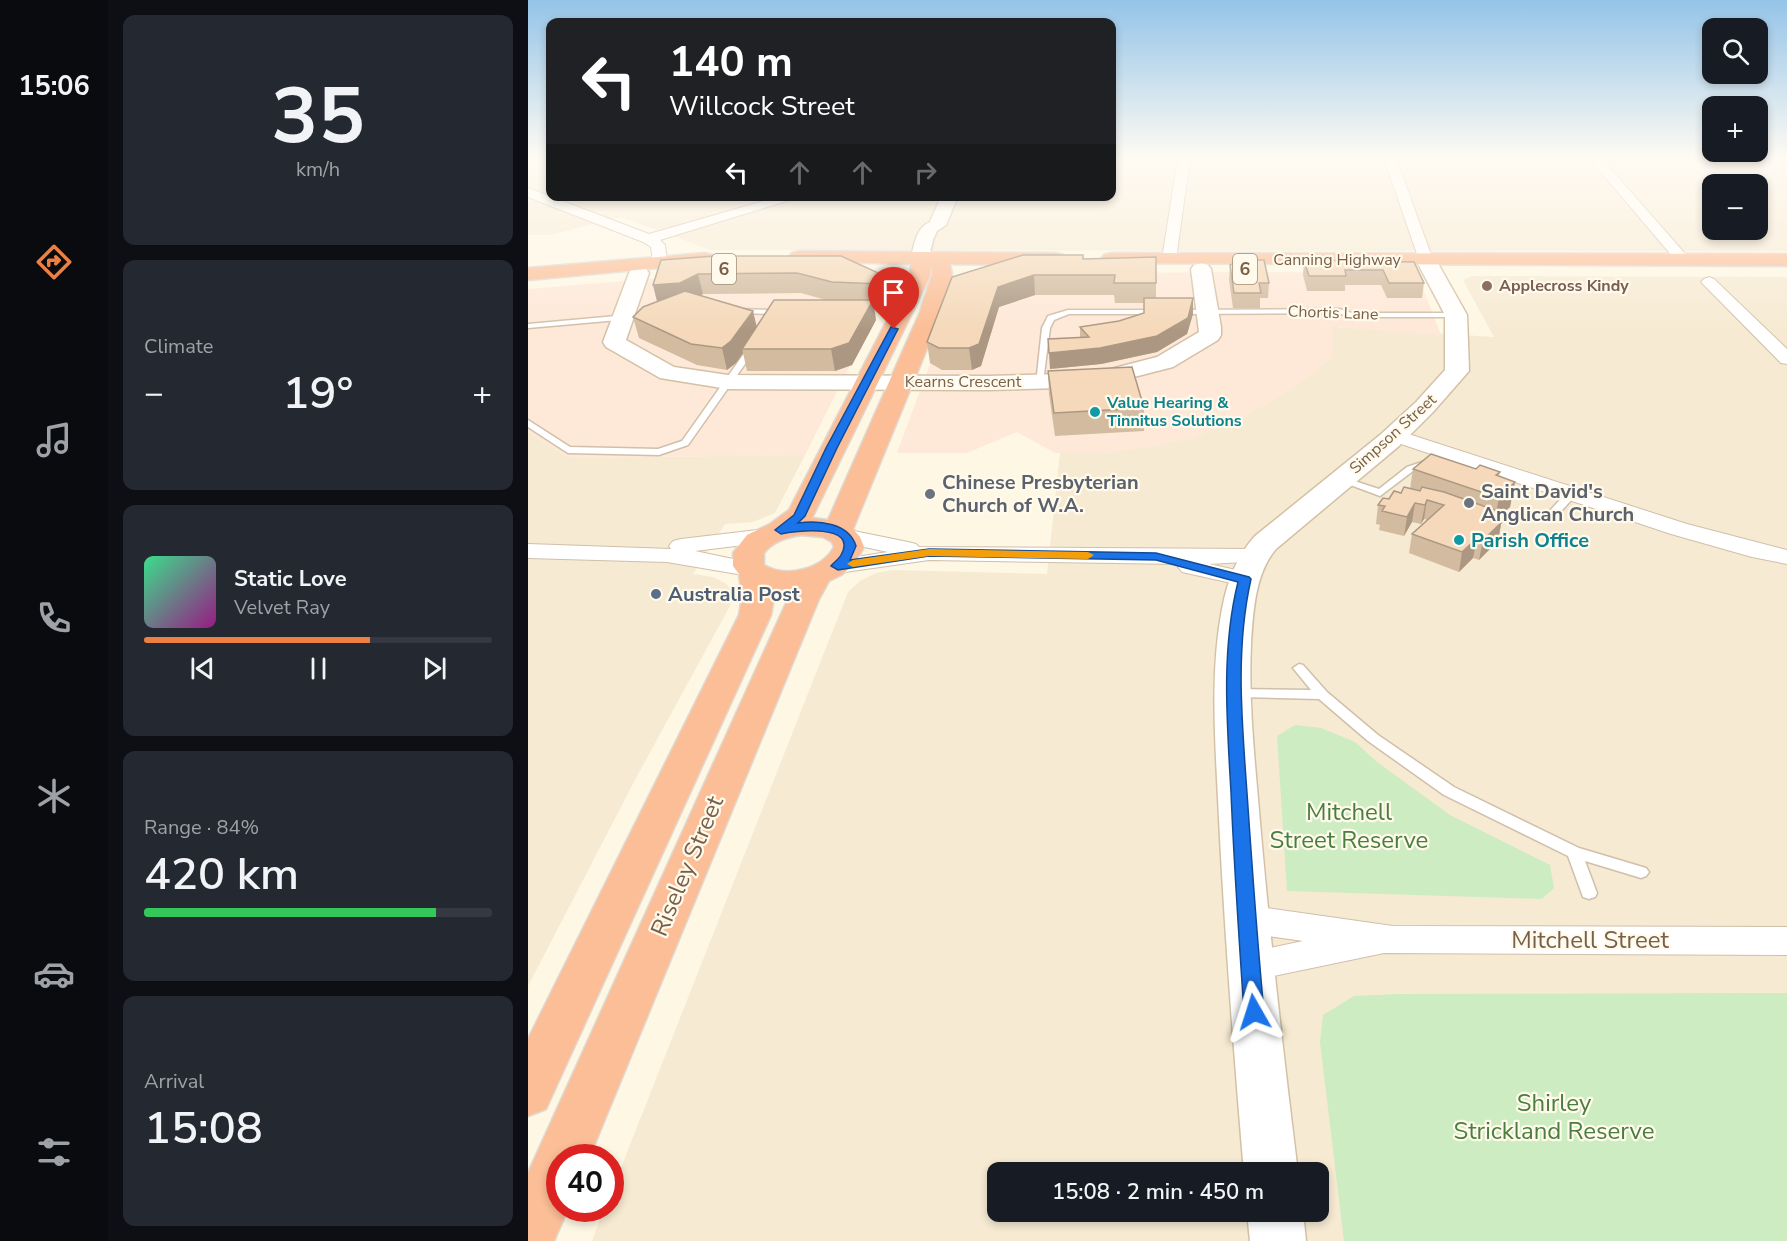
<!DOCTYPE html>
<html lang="en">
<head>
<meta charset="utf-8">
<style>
  body { margin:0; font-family:"Nunito Sans",sans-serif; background:#242831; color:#f1f3f6; height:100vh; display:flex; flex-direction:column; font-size:22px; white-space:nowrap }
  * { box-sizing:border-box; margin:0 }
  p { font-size:20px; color:#9ea1a6 }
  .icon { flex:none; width:33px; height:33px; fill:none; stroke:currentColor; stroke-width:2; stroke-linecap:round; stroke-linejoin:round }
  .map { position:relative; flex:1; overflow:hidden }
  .panel { display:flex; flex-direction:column; gap:15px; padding:15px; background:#0d0f14; width:420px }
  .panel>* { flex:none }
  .guide { position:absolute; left:18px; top:18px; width:570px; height:183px; border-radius:12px; box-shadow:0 3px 9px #0003; background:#202124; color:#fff; overflow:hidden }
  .buttons { position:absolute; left:1174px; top:18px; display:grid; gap:12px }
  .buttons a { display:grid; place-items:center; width:66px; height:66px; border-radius:12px; background:#171b24; box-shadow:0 3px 9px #0003; font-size:30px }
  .speed { position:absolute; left:18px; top:1144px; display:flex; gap:12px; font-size:30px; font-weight:700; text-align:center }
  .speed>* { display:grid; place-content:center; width:78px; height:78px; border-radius:50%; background:#171b24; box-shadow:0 3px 9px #0003; line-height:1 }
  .speed .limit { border:9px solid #d22; background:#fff; color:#111 }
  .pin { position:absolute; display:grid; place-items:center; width:51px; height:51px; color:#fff; margin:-62px -26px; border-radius:50% 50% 50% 0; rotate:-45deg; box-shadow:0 0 6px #0007 }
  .pin .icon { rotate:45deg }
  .me { position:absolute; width:66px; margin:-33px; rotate:354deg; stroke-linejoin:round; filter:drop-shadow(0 0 4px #0008) }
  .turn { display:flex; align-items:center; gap:21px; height:126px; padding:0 24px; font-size:27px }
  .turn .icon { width:78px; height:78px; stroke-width:2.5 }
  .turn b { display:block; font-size:42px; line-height:51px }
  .lanes { display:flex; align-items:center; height:57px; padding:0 24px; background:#0003; justify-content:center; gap:30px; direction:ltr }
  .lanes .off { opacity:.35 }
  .big { font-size:45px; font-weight:600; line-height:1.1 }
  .panel .card { flex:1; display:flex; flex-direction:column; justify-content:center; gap:9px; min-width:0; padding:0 21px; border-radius:12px; background:#242831 }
  .panel .dial { align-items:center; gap:0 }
  .dial b { font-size:78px; line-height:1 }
  .song { display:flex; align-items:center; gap:18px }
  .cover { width:72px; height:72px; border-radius:9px; background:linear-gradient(135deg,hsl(150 70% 55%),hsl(310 70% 35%)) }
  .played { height:6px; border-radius:3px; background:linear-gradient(90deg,#ee7f42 65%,#363941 65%) }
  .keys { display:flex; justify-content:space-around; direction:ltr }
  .heat { display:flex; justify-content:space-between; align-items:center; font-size:33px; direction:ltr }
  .charge { height:9px; border-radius:4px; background:linear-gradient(90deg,#34c759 84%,#363941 0) }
  .trip { position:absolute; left:459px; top:1162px; width:342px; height:60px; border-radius:12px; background:#171b24; box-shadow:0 3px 9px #0003; font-weight:600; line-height:60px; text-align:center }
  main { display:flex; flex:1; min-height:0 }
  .menu { display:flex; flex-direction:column; width:108px; justify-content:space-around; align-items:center; background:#090b0e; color:#9ea1a6 }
  .menu .icon { width:42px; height:42px }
  .menu .active { color:#ee7f42 }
  .menu b { font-size:27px; color:#f1f3f6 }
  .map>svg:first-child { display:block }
  .residential { fill:#f6ead2; fill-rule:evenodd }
  .commercial { fill:#fee8d7 }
  .green { fill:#cdecc1 }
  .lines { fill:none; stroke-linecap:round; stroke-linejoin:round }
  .lane-casing { stroke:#d0bfaa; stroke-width:3 }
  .street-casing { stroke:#d0bfaa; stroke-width:2 }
  .secondary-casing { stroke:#d3c1a6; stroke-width:3 }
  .highway-casing { stroke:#dfd9d3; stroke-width:3 }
  .lane { fill:#fff; fill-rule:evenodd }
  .street { fill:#fff; fill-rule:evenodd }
  .secondary { fill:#fff; fill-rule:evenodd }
  .highway { fill:#fbbe97; fill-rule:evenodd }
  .wall { fill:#d3bba0; fill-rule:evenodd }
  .shaded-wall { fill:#ac9882 }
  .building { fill:#f5d9ba; stroke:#ac9882; stroke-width:1.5 }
  .route { fill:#1a73e8; stroke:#114b97; stroke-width:1.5 }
  .slow { fill:#f59e0b }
  .education-dot { fill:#8d6e63; stroke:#fffaeb; stroke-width:2 }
  .culture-dot { fill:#0f9aa8; stroke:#fffaeb; stroke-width:2 }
  .worship-dot { fill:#6b7280; stroke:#fffaeb; stroke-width:2 }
  .service-dot { fill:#5c6f8a; stroke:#fffaeb; stroke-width:2 }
  .labels { text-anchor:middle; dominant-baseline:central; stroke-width:4.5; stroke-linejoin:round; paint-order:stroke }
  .far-street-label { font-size:16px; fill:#785f48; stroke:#fffaeb }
  .far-education-label { font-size:16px; font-weight:bold; fill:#785e54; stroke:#fffaeb; text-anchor:start }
  .far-culture-label { font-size:16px; font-weight:bold; fill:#0d838f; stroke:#fffaeb; text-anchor:start }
  .shield { fill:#fffaeb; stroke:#a08e79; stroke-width:1.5 }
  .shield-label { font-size:18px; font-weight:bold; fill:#785f48 }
  .worship-label { font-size:20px; font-weight:bold; fill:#5b616d; stroke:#fffaeb; text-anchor:start }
  .culture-label { font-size:20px; font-weight:bold; fill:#0d838f; stroke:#fffaeb; text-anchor:start }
  .service-label { font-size:20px; font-weight:bold; fill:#4e5e75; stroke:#fffaeb; text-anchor:start }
  .near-park-label { font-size:24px; fill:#497e3f; stroke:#fffaeb }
  .near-street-label { font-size:24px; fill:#785f48; stroke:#fffaeb }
</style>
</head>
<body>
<main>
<nav class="menu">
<b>15:06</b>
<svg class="icon active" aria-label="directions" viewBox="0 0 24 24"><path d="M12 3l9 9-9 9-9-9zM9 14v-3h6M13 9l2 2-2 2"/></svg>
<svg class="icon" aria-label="music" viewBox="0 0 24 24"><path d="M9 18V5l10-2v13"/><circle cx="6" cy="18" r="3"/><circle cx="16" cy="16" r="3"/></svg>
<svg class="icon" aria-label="phone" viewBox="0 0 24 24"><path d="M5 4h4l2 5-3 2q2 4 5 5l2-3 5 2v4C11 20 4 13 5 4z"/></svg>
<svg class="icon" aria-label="climate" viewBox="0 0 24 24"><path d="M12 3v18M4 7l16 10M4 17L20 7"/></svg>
<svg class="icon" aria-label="car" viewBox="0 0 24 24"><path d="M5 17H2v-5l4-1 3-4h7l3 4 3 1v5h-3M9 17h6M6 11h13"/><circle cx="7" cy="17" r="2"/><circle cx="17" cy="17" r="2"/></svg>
<svg class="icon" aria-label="filters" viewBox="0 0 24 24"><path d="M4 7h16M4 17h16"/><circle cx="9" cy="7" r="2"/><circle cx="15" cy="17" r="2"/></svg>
</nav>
<section class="panel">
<div class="card dial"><b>35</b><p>km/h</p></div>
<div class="card"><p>Climate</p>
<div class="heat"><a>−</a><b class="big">19°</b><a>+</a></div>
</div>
<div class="card">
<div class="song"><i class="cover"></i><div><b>Static Love</b><p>Velvet Ray</p></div></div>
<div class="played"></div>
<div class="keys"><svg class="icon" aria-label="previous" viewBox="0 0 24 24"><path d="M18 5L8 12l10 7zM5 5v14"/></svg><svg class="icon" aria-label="pause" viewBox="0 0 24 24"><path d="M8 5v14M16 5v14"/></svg><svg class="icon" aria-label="next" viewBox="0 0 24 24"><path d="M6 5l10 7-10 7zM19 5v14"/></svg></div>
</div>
<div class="card"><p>Range · 84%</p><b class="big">420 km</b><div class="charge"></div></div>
<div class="card"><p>Arrival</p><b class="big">15:08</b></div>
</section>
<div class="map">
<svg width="1259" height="1241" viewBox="0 0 1259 1241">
  <rect width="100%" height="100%" fill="#fef7e4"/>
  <!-- residential -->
  <g class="residential">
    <path d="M0 158H22V196H584V158H1259V251L183 250 93 217 22 235H0ZM1185 184H1230V230H1185Z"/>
    <path d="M944 276 1259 277V1241H64L76 1209H82L83 1193 320 592 332 581 348 573 364 570 519 574 532 453H575L627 446 667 437 718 415 767 387 805 327 966 337 935 280ZM470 1173H790V1212H470Z"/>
    <path d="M0 432 41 458 277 455 247 513 225 522 197 524 165 574 185 577 197 583 206 592 203 604 108 778 0 986Z"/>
  </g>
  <!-- commercial -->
  <g class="commercial">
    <path d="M704 272 889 273 913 335 805 327V357L767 387 718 415 667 437 627 446 575 453H527L489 432 439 453H369L427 297 497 274Z"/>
    <path d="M161 276 354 294 350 310 277 455 41 458 0 432V289Z"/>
  </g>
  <!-- green -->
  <g class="green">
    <path d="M767 725 793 728 827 742 849 762 922 815 1022 865 1026 888 1014 899 759 891 749 736Z"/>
    <path d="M1259 993V1241H816L792 1042 795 1015 826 996 871 994Z"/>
  </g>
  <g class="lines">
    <!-- lane casing -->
    <g class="lane-casing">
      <g id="lane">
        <path d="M206 309 250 310 254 312 250 314 209 313H206Z"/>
        <path d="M811 309 824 313H928L932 315 928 317H823L810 313 649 314 645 312 649 310Z"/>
        <path d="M540 310H632L636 312 632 314H541L526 320 522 328 515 382 508 384 514 328 520 316Z"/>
        <path d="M99 315H102V319L0 328V324Z"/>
        <path d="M222 345 229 347 160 445 131 455 40 453 0 427V420L42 447 130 449 154 441Z"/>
        <path d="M903 459 906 460V464L885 471 852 496 809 480 814 477 851 489 879 467Z"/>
        <path d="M1044 490 1049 493 1048 495 1025 520H1017L1016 518 1017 516 1040 491Z"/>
        <path d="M771 664 775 665 799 692 850 735 926 787 1051 848 1118 868 1121 872 1118 876 1113 878 1057 861 1069 893 1067 897 1061 899 1055 897 1040 856 916 795 840 741 791 699 708 697 701 693 708 689 783 690 765 668Z"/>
      </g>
    </g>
    <!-- street casing -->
    <g class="street-casing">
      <g id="street">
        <path d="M0 158H14L12 161 0 163Z"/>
        <path d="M650 158H662L648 259 641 263 634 259Z"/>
        <path d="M856 158H868L905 260 903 263H893L891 260Z"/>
        <path d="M1061 158H1073L1160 257 1162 260 1160 263H1150Z"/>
        <path d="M0 188 121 234 253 196H275L132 240 137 245 139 263 132 267 125 263 123 247 115 242 0 197Z"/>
        <path d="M1181 277 1186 279 1259 349V364L1253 363 1176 285 1173 282 1176 279Z"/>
        <path d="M868 430 1159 524 1259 550V564L1224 557 1143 534 861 440 858 436 861 432Z"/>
        <path d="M239 529 247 531 250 536 247 541 167 551 229 564 233 569 229 574 221 576 139 562 0 558V544L143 549 141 546 145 541 153 539Z"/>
        <path d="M316 529 380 542 388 544 391 547 726 549 734 551 738 556 734 561 681 564 726 574 729 579 726 584 717 586 654 572 650 567 652 564 401 560 310 573 302 571 298 566 302 561 360 552 308 541 305 536 308 531Z"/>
        <path d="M718 905 865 926 1259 927V955L856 953 722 981 709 977 704 966 709 955 775 941 718 933 706 929 701 919 706 909Z"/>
      </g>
    </g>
    <!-- secondary casing -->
    <g class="secondary-casing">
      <g id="secondary">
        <path d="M413 196H430L418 225 409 231 405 240 400 262H386L383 258C386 245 388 228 402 222Z"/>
        <path d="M898 254 905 256 908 260 939 315 941 371 905 412 871 446 748 549C727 573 725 613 723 644 720 707 728 771 733 834 743 947 756 1060 770 1173H716C706 1055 697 937 691 819 688 750 681 677 694 609 699 582 708 557 727 536L852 435 888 402 917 370V315L888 260 891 256Z"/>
        <path d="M673 263 680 265 683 269 693 327V335L690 340 645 367 567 387 460 390 200 389 132 378 78 347 75 342 101 273 104 269H118L121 273 98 340 146 367 200 375 460 376 567 373 629 357 671 332 663 269 666 265Z"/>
        <path d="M719 1212H775L778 1241H722Z"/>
      </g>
    </g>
    <!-- highway casing -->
    <g class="highway-casing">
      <g id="highway">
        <path d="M271 251 528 253 535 255 538 259 535 263 528 265 422 264 424 274 414 312 325 529 332 537 336 547 326 565 313 575 301 581 291 599 61 1158H32V1209H40L26 1241H0V1173L264 590 244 589 246 597 243 615 18 1109 0 1116V1039L211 615 214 597 211 574 205 566V553L219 535 242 524 261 510 382 276 383 264 264 261 261 257 264 253ZM403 264 404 274 392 312 300 520 284 518 402 276ZM274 535 295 537 304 542 306 547C294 570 257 578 236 565V553C245 541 259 537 274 535Z"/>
        <path d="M177 253 184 255 187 259 184 263 0 280V268Z"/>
        <path d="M583 253 1259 254V266L576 263 573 259 576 255Z"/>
      </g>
    </g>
    <!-- lane -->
    <use href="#lane" class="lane"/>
    <!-- street -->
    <use href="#street" class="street"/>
    <!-- secondary -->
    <use href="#secondary" class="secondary"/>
    <!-- highway -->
    <use href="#highway" class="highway"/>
  </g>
  <!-- wall -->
  <g class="wall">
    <path d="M555 255V259L628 257V298L665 314 659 334 629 352 573 364 522 369 552 337V327L591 321 616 313V303H587L586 295H507L471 307 453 366 444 370H414L402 363 399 342 424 277Z"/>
    <path d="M133 260 357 276 360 295 356 304H345L348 320 324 365 307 371H219L215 353 208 363 199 370 169 365 111 338 105 317 129 301 125 285ZM273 293 298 300 228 327 225 311 172 295 175 294Z"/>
    <path d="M776 260 886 262 896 283 894 298H859L853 285H817V291H779L775 275Z"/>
    <path d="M702 265 741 283 740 298H732V308H705L701 280Z"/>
    <path d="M520 371 616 408V431L527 436 521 394Z"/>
    <path d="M885 469H948L972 472 971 476 987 482 982 507 975 513 970 541 951 560 945 558 931 572 881 553 884 534 900 520 896 519 893 524 884 522 876 536 851 530 852 525 848 524 850 505 882 489Z"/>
  </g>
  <!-- shaded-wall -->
  <g class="shaded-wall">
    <path d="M170 274 175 294 158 303 130 305 125 285Z"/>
    <path d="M506 275 507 295 471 307 453 366 444 370 441 348 470 287Z"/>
    <path d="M357 276 360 295 356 304 353 284Z"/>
    <path d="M665 298V314L659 334 629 352 573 364 522 369 521 353Z"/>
    <path d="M345 300 348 320 324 365 307 371 303 349Z"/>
    <path d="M225 311 230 332 214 349 215 353 208 363 199 370 194 348Z"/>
    <path d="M987 482 982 507 975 513 970 541 951 560 955 540 966 522 971 498Z"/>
    <path d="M899 500 896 519 893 524 897 505Z"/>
    <path d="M887 503 884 522 876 536 879 517Z"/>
    <path d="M949 538 945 558 931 572 934 552Z"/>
  </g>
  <!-- building -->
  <g class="building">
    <path d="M495 255H555V259L628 257V283H586L587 275H506L470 287 451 344 441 348H411L399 342 424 277Z"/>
    <path d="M187 256H313L357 276 353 284 304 282 269 273 170 274 152 283 125 285 133 260Z"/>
    <path d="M714 260H736L741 283H731L733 293H706L702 265Z"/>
    <path d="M776 260 886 262 896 283H861L855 270H817L818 276H781Z"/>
    <path d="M157 291 225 311 203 341 194 348 163 344 105 317 115 307Z"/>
    <path d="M616 298H665L660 318 629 336 572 348 521 353 520 339 561 337 552 327 591 321 616 313Z"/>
    <path d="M246 300H345L321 343 303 349H214Z"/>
    <path d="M604 367 616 408 526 413 520 371Z"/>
    <path d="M903 454 948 469 952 465 972 472 968 475 987 482 971 498 885 469Z"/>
    <path d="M876 487 892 491 894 487 916 492 975 513 968 520 974 522 955 540 949 538 934 552 884 534 916 505 899 500 897 505 887 503 879 517 854 511 857 506 850 505 855 498 861 499 866 491 873 493Z"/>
  </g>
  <!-- sky -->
  <linearGradient id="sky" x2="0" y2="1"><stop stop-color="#94c4e8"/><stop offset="0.48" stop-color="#fffbf3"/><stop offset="1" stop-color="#fffbf3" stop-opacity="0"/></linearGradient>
  <rect width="1259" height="331" fill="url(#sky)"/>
  <!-- route -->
  <path class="route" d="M363 327 370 329 309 448 277 516 270 523C291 520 321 523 328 546L322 560 401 549 628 553 721 577 723 579C707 650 714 722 719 793 724 866 729 939 736 1012L733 1018 726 1021 719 1018 716 1012C711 939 706 865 703 792 699 722 693 650 710 582L628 560 401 556 310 570 303 566C306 562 311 559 313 555 331 523 266 531 253 534L247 530 266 515 298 448Z"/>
  <!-- slow -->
  <path class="slow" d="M401 549 560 552 566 555 560 559 401 556 325 567 319 564 325 560Z"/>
  <!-- markers -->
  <circle class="education-dot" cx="959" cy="286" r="6"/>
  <g class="culture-dot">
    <circle cx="567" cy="412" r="6"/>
    <circle cx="931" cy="540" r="6"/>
  </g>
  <g class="worship-dot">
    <circle cx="402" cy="494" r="6"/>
    <circle cx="941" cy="503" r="6"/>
  </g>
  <circle class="service-dot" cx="128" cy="594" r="6"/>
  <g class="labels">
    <!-- far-street labels -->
    <g class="far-street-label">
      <text x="809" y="260">Canning Highway</text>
      <text transform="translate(805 313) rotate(2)">Chortis Lane</text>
      <text x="435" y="382">Kearns Crescent</text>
      <text transform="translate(865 434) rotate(-42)">Simpson Street</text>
    </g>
    <!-- far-education labels -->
    <g class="far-education-label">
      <text x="971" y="286">Applecross Kindy</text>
    </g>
    <!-- far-culture labels -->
    <g class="far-culture-label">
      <text x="579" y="403">Value Hearing &amp;<tspan x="579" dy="18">Tinnitus Solutions</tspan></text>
    </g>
    <!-- shield labels -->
    <g class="shield">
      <rect x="184" y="254" width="24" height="30" rx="4.5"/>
      <rect x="705" y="254" width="24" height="30" rx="4.5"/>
    </g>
    <g class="shield-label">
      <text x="196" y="269">6</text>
      <text x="717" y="269">6</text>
    </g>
    <!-- worship labels -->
    <g class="worship-label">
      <text x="414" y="482">Chinese Presbyterian<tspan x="414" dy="23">Church of W.A.</tspan></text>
      <text x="953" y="491">Saint David's<tspan x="953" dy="23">Anglican Church</tspan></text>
    </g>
    <!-- culture labels -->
    <g class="culture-label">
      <text x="943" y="540">Parish Office</text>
    </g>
    <!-- service labels -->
    <g class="service-label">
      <text x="140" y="594">Australia Post</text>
    </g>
    <!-- near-park labels -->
    <g class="near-park-label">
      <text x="821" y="812">Mitchell<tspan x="821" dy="28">Street Reserve</tspan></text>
      <text x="1026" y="1103">Shirley<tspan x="1026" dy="28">Strickland Reserve</tspan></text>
    </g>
    <!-- near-street labels -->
    <g class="near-street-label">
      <text transform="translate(159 866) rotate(-67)">Riseley Street</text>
      <text x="1062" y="940">Mitchell Street</text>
    </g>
  </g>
</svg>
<div class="buttons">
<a><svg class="icon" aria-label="search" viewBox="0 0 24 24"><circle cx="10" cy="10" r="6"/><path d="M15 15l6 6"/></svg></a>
<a>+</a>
<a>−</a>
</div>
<div class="speed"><div class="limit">40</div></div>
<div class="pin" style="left:366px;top:329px;background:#d93025"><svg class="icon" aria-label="arrive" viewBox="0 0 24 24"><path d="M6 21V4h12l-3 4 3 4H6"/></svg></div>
<svg class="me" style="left:726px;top:1012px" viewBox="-20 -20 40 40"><path d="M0-17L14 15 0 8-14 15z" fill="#1a73e8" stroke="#fff" stroke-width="4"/></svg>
<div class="trip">15:08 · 2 min · 450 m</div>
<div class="guide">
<div class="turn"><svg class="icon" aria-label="left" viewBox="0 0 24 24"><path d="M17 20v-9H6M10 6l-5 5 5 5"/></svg><div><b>140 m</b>Willcock Street</div></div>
<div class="lanes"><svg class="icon" aria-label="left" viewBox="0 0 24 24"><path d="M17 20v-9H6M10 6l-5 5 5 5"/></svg><svg class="icon off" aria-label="ahead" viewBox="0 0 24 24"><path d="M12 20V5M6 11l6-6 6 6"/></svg><svg class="icon off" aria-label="ahead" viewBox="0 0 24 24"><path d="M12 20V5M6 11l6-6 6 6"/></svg><svg class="icon off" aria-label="right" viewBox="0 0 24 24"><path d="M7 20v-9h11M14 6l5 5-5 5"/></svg></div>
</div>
</div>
</main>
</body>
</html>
